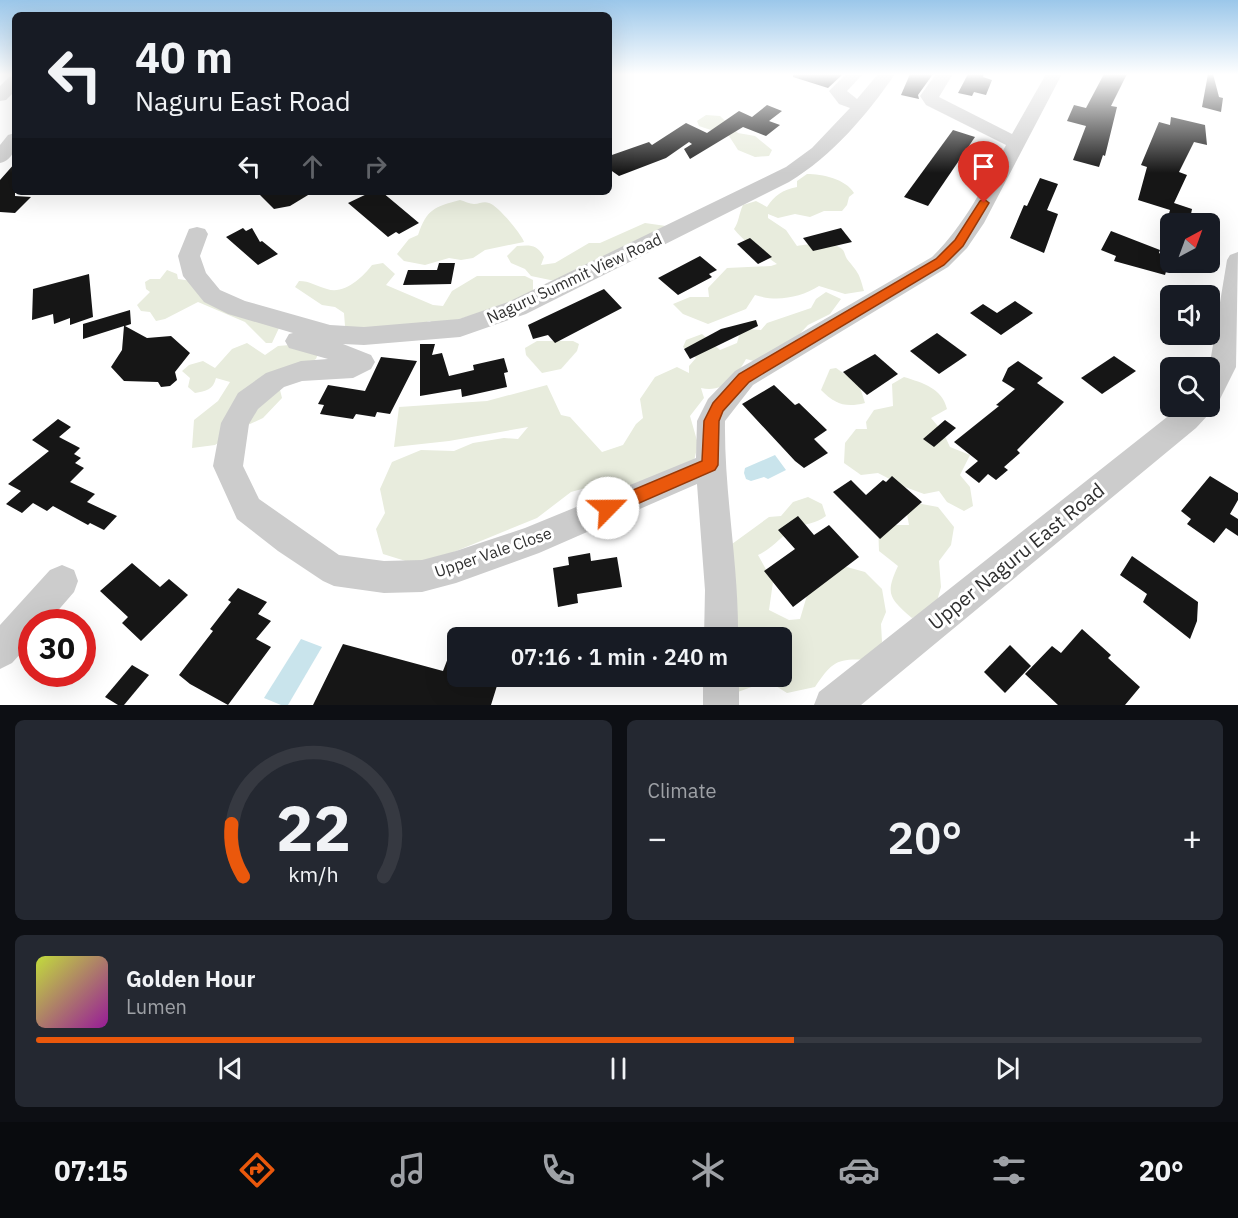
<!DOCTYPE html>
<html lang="en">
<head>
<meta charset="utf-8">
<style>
  body { margin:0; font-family:"IBM Plex Sans",sans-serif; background:#242831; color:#f1f3f6; height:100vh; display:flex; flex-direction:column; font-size:22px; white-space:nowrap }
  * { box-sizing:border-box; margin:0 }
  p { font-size:20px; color:#9ea1a6 }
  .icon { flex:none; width:33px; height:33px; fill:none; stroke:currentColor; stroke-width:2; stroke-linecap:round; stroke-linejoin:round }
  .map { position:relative; height:705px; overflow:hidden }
  .sheet { display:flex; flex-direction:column; gap:15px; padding:15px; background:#0d0f14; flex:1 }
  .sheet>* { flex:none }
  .top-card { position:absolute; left:12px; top:12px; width:600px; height:183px; border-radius:9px; box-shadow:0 6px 24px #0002; background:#171b24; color:#f1f3f6; overflow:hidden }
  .needle { width:39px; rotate:41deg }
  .controls { position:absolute; left:1160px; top:213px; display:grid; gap:12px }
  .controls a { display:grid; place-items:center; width:60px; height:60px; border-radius:9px; background:#171b24; box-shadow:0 6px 24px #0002; font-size:30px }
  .speed { position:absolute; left:18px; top:609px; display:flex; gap:12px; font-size:30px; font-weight:700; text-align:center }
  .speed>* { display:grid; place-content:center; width:78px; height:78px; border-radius:50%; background:#171b24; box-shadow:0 6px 24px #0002; line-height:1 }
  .speed .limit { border:9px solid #d22; background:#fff; color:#111 }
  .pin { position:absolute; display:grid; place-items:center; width:51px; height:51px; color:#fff; margin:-62px -26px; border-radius:50% 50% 50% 0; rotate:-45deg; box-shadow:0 0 6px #0007 }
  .pin .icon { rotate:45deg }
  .me { position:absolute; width:66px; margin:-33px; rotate:67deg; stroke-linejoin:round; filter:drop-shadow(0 0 4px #0008) }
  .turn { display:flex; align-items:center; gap:21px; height:126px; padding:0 24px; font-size:27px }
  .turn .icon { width:78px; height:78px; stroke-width:2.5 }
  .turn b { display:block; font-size:42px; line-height:51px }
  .lanes { display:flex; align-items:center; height:57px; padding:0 24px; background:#0003; justify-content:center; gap:30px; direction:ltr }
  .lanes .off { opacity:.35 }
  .big { font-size:45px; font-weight:600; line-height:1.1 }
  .sheet .tile { flex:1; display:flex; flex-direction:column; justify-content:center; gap:9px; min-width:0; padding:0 21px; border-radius:9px; background:#242831 }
  .sheet .dial { align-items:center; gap:0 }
  .dial svg { height:156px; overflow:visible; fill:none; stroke:#363941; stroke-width:7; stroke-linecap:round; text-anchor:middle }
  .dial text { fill:#f1f3f6; stroke:none }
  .song { display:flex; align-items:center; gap:18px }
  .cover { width:72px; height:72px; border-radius:9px; background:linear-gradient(135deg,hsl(70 70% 55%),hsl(300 70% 35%)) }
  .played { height:6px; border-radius:3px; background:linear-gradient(90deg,#ea580c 65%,#363941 65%) }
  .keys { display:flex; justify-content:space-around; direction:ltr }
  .heat { display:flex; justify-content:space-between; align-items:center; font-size:33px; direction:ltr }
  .sheet .tiles { flex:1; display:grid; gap:15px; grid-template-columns:1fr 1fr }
  .tile:last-child { grid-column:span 2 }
  .trip { position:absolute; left:447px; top:627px; width:345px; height:60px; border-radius:9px; background:#171b24; box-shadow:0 6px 24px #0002; font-weight:600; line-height:60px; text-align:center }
  .tab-bar { display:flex; height:96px; justify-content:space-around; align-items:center; background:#090b0e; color:#9ea1a6 }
  .tab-bar .icon { width:42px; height:42px }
  .tab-bar .selected { color:#ea580c }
  .tab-bar b { font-size:27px; color:#f1f3f6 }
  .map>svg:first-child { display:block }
  .green { fill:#e8ecdd }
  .water { fill:#c9e4ec }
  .building { fill:#161616 }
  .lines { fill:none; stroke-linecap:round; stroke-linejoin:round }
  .minor { fill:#ccc; fill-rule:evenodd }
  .route { fill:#ea580c; stroke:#983908; stroke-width:1.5 }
  .labels { text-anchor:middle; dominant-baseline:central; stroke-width:6; stroke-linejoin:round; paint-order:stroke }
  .street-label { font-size:16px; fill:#2f2f2f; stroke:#fff }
  .near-street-label { font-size:20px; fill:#2f2f2f; stroke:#fff }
</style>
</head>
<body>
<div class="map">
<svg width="1238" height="705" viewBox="0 0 1238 705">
  <rect width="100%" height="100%" fill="#fff"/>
  <!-- green -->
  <g class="green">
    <path d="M706 115 720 116 738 133 755 136 772 150 769 156 755 157 738 150 729 136 699 126 697 121Z"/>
    <path d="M807 174C822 174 846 179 854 193L849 197 847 205 842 211H824L810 217 795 214 778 218 768 214V218L786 230 797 246C808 244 834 240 843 250 845 253 845 256 847 259 858 273 859 272 864 291L845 294 819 286C800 298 776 302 755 295L746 309 708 324 683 314 673 304 690 297H709L708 288 727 268 771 266 777 264C762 253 746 244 734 229 739 222 739 213 743 205L756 201 767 207C775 195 782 190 797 187V181Z"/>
    <path d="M460 200C464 201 470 204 474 204 480 204 483 201 489 203 497 205 521 233 524 242L485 250 473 258 461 260 449 258 425 265 404 261 397 254 409 239 418 235C427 209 434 207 460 200Z"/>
    <path d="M645 223 673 227 555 281 531 276 525 269 511 263 507 256 517 246C530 245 537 244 544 257L541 265 555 263 589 243H600Z"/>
    <path d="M383 263 395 274 386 285 433 305 443 306 452 291 477 276H525L533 280V291L516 302 436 326 430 321 413 326 351 328 345 326 344 313 335 307 322 305 295 287 299 281C310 281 316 286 327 289 344 295 363 277 372 265Z"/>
    <path d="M167 270 177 274 178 279 192 281 279 328 272 343H266L245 322 198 302 165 319 156 321 150 312 141 311 137 305 150 292 146 289 145 282 150 279H160Z"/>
    <path d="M826 292 841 299 830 314 808 325 793 341 754 361 746 359C736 377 724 393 701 388L704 398 690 416 698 444 694 461 637 490 600 484 571 492 537 518 449 554 412 563 383 554 376 529 385 513 380 489 392 462 421 450 454 451 473 443 504 438 518 439 528 427 449 441 394 447 399 407 487 401 547 385 561 415 570 417 602 452 623 445 636 424 643 418 640 399 655 377 677 367 689 373V366L696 358 683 347 686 340 702 334 720 350 737 343 740 332 746 329 761 330 767 323 811 308 816 299Z"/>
    <path d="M537 341H573L579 344 577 351 561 369 542 373 526 355 525 348Z"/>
    <path d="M247 343 265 355 278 346 313 343 321 346 316 359 304 366 280 390 282 398 263 418 239 429 215 445 192 448 194 420 218 401 230 382 216 378C213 390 206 391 195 393L188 387 190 378 182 371 189 365 203 361 215 368 232 349Z"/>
    <path d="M836 368 859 384 865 403C845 408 835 404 821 390L830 369Z"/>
    <path d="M904 377C923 383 942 388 947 409L931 418 943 432 950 447 970 455 960 475 970 487 973 506 964 511 947 502 939 491 924 494 905 487 878 473 861 475 844 463 845 443 856 429H867L866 422 874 410 893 406 892 384Z"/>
    <path d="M808 497 822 504 826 516C816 524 806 523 794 529 782 534 774 548 758 555L773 582 769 610 789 620 800 619 811 582 836 564 865 572 882 589 886 612 881 624 882 642 870 660C838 658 833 660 815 687L787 693 768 681 735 693 722 677 782 676V638L724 637 732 544 769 517 781 516 793 502Z"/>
    <path d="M911 502 938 507 954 527 951 545 939 561 941 587 935 608 912 618C889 598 885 594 898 566L879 551 878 525H909L906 509Z"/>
  </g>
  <!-- water -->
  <g class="water">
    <path d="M775 455 786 470 768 479 764 477 751 481 746 479 744 473 745 468Z"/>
    <path d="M301 639 322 647 288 705H281L264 698Z"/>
  </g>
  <!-- building -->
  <g class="building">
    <path d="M793 74H843L828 88 793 77Z"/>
    <path d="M910 74H933L918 95 919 99 901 95Z"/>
    <path d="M968 74H984L983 77 992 80 986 95 974 92 972 96 958 93Z"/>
    <path d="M1104 74H1127L1111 106 1117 107 1105 156 1103 155 1099 167 1073 160 1086 126 1067 121 1074 105 1086 108Z"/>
    <path d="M1208 74H1213L1219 97 1223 98 1221 112 1202 107Z"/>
    <path d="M767 105 782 111 769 121 780 125 766 136 743 127 690 159 684 149 692 144 689 142 666 158 619 176 609 169V156L649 142 652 145 686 123 707 133 739 111 752 117Z"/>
    <path d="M1171 117 1205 125 1207 145 1194 142 1179 172 1187 175 1174 203 1192 209 1189 224H1166L1170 210 1138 200 1147 167 1141 165 1159 122 1170 125Z"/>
    <path d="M953 130 975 137 928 206 904 197Z"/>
    <path d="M15 163V196L31 197 15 213 0 212V180Z"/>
    <path d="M1040 178 1058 184 1047 210 1058 214 1044 253 1010 238 1024 205 1027 206Z"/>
    <path d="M257 192H313L290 206 274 209Z"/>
    <path d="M371 192H382L419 223 399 234 396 232 388 237 348 203Z"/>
    <path d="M243 228 246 231 252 228 260 242 262 241 278 254 258 265 226 237Z"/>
    <path d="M841 228 852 242 813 251 803 238Z"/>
    <path d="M1111 231 1160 250 1159 253 1170 258 1165 275 1114 261 1116 256 1101 250Z"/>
    <path d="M750 238 772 257 758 264 737 244Z"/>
    <path d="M700 256 717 270 709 274 712 277 678 295 658 278Z"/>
    <path d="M439 263H455L451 284 403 285 408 270H437Z"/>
    <path d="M89 274 93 317 70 325V318L54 324 53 314 32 320 33 289Z"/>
    <path d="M604 289 622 308 555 343 548 335 533 339 528 325Z"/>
    <path d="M1015 301 1033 313 1001 335 970 313 983 304 997 313Z"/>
    <path d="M130 310 131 324 125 326 147 338 171 336 190 353 175 372 177 380 170 386 161 387 158 382 124 381 111 367 122 350 124 326 83 339V324Z"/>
    <path d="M756 320 758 326 690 359 684 349 721 329Z"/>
    <path d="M937 333 967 355 939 374 910 351Z"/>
    <path d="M420 344H435L432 355 442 353 449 376 474 370 473 365 504 358 508 372 504 373 507 387 462 397 461 389 420 396Z"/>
    <path d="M875 354 898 374 867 395 843 372Z"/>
    <path d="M1114 356 1136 371 1102 394 1081 378Z"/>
    <path d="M381 357 417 361 390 414 377 412 375 417 356 414 353 419 320 414 324 405 318 404 328 385 365 391Z"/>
    <path d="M1018 361 1043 378 1037 383 1064 402 1017 450 1020 453 1004 467 1008 470 996 480 988 474 979 483 965 472 978 461 954 442 999 406 996 405 1015 389 1002 381 1008 368Z"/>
    <path d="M774 385 795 405 799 403 827 430 814 439 828 453 804 468 795 461 742 404Z"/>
    <path d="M58 419 71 427 59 437 80 448 74 454 81 458 75 463 84 468 70 482 95 494 87 502 117 516 104 530 90 523 88 525 53 506 47 511 33 503 22 513 6 504 21 491 8 484 49 451 32 440Z"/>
    <path d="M945 420 956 428 934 447 923 439Z"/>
    <path d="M892 476 922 502 880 539 833 492 851 480 866 495 883 480 886 482Z"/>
    <path d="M1210 476 1238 493V500L1230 514 1238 519V536L1226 528 1214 543 1187 524 1191 519 1181 511Z"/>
    <path d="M798 516 814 535 829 525 859 557 793 607 764 571 795 549 778 530Z"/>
    <path d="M590 553 591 561 617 557 622 587 577 594 578 603 558 607 553 568 569 565 568 557Z"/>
    <path d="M1132 556 1198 602 1197 621 1190 639 1143 602 1147 594 1120 575Z"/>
    <path d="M132 563 160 587 169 579 188 595 141 641 122 623 128 617 100 591Z"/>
    <path d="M238 588 267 602 258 614 271 621 256 639 271 647 228 705 190 684 179 675 213 631 210 629 231 602 228 600Z"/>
    <path d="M1082 629 1111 655 1108 658 1140 687 1125 705H1058L1025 674 1052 646 1061 653Z"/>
    <path d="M456 637 458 676H500L491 705H313L343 644 443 671Z"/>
    <path d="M1010 645 1031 666 1005 693 984 672Z"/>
    <path d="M132 665 149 675 124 705H118L105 697Z"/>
  </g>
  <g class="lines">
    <!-- minor -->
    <g class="minor">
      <path d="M846 74H863L847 91 857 99 878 74H895C867 115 832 156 789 182L526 314 460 337 364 345 343 344 371 355 375 362 371 369 353 378 302 381 284 387 258 409 249 424 243 466 259 499 339 555 384 561 422 560 456 551 525 528 696 458 697 421 708 399 735 371 932 257C965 225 984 185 1006 145L926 105 920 96 936 74H953L939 97 1012 134 1046 74H1062L984 223 967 248 948 267 753 385 725 421C724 494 739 565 738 638H704L705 590 697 484 539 553 456 583 422 592 384 593 334 586 323 581 278 551 237 519 213 466 221 423 238 393 266 373 301 361 328 359 289 348 285 341 289 334 293 333 228 314 204 302 183 276 178 256 189 229 197 227 205 229 208 234 200 256 206 273 220 290 245 301 330 325 364 327 459 319 508 302 786 167 812 148 850 108 839 104 829 91Z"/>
      <path d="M15 76V91L6 100 0 101V86L9 77Z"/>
      <path d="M15 133C15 147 15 159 0 163V145L8 135Z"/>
      <path d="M1238 252 1236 367 1218 403 1212 405 1209 414 1196 428 861 705H814L819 692 1181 406H1209V369L1227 260 1230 255Z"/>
      <path d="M62 565 74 570 78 581 74 592 48 622H32V641L12 663 0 669V625L50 570Z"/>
      <rect x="703" y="676" width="36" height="29"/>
    </g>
  </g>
  <!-- sky -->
  <linearGradient id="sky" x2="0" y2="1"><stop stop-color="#9bc7ea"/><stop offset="0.43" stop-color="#fff"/><stop offset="1" stop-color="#fff" stop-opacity="0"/></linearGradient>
  <rect width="1238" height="173" fill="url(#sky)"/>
  <!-- route -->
  <path class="route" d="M984 199 989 203 963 246 944 265 749 382 723 411 719 421 718 465 715 470 614 514 608 516 602 514 600 508 602 503 702 461 704 421 713 403 739 374 936 259 955 240 980 201Z"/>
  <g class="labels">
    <!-- street labels -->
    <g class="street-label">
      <text transform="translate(574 278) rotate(-25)">Naguru Summit View Road</text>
      <text transform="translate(493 552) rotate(-19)">Upper Vale Close</text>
    </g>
    <!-- near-street labels -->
    <g class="near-street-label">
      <text transform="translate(1016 556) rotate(-39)">Upper Naguru East Road</text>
    </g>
  </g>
</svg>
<div class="controls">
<a><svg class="needle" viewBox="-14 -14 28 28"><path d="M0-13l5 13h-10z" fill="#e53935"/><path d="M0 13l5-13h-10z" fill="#9ea1a6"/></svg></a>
<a><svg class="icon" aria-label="sound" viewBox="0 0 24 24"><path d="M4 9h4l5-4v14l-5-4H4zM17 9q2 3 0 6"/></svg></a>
<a><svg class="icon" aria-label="search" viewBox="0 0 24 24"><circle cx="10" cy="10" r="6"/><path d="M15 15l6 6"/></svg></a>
</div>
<div class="speed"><div class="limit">30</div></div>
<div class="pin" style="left:984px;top:203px;background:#d93025"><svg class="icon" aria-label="arrive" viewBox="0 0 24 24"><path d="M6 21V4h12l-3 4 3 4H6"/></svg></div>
<svg class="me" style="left:608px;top:508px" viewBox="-20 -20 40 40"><circle r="19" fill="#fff"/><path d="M0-13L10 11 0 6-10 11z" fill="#ea580c"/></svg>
<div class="trip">07:16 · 1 min · 240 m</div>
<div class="top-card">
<div class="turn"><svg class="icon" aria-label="left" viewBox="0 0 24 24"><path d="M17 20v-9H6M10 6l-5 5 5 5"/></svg><div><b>40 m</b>Naguru East Road</div></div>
<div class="lanes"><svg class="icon" aria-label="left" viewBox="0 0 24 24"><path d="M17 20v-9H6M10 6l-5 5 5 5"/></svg><svg class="icon off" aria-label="ahead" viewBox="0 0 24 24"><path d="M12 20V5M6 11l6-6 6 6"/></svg><svg class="icon off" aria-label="right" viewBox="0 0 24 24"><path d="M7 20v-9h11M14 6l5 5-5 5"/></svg></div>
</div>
</div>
<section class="sheet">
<div class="tiles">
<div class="tile dial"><svg viewBox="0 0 100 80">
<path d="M14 69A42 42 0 1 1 86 69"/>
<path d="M14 69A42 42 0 0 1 8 42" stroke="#ea580c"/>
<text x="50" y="56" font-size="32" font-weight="700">22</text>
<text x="50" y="72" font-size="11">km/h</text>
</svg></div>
<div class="tile"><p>Climate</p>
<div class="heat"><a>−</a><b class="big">20°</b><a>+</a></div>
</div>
<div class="tile">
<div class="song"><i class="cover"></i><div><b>Golden Hour</b><p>Lumen</p></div></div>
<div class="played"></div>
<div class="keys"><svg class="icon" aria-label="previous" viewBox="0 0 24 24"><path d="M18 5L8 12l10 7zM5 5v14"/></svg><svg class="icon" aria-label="pause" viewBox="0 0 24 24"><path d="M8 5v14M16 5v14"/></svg><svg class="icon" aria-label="next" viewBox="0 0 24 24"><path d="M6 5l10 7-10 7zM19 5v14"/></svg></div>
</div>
</div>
</section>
<nav class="tab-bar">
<b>07:15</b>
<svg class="icon selected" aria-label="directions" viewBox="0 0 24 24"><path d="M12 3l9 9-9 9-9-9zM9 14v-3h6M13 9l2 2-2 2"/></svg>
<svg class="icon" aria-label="music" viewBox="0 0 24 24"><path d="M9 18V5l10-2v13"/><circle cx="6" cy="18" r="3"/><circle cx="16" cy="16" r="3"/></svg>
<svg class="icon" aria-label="phone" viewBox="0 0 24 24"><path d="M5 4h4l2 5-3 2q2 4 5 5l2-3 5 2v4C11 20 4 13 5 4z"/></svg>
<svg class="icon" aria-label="climate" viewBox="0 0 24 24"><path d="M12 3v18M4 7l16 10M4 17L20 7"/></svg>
<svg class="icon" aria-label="car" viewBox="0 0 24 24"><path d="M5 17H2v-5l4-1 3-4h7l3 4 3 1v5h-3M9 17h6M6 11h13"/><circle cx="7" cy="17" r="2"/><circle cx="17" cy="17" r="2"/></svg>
<svg class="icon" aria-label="filters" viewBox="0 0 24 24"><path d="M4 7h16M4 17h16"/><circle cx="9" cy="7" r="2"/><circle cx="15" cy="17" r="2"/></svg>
<b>20°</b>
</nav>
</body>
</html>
